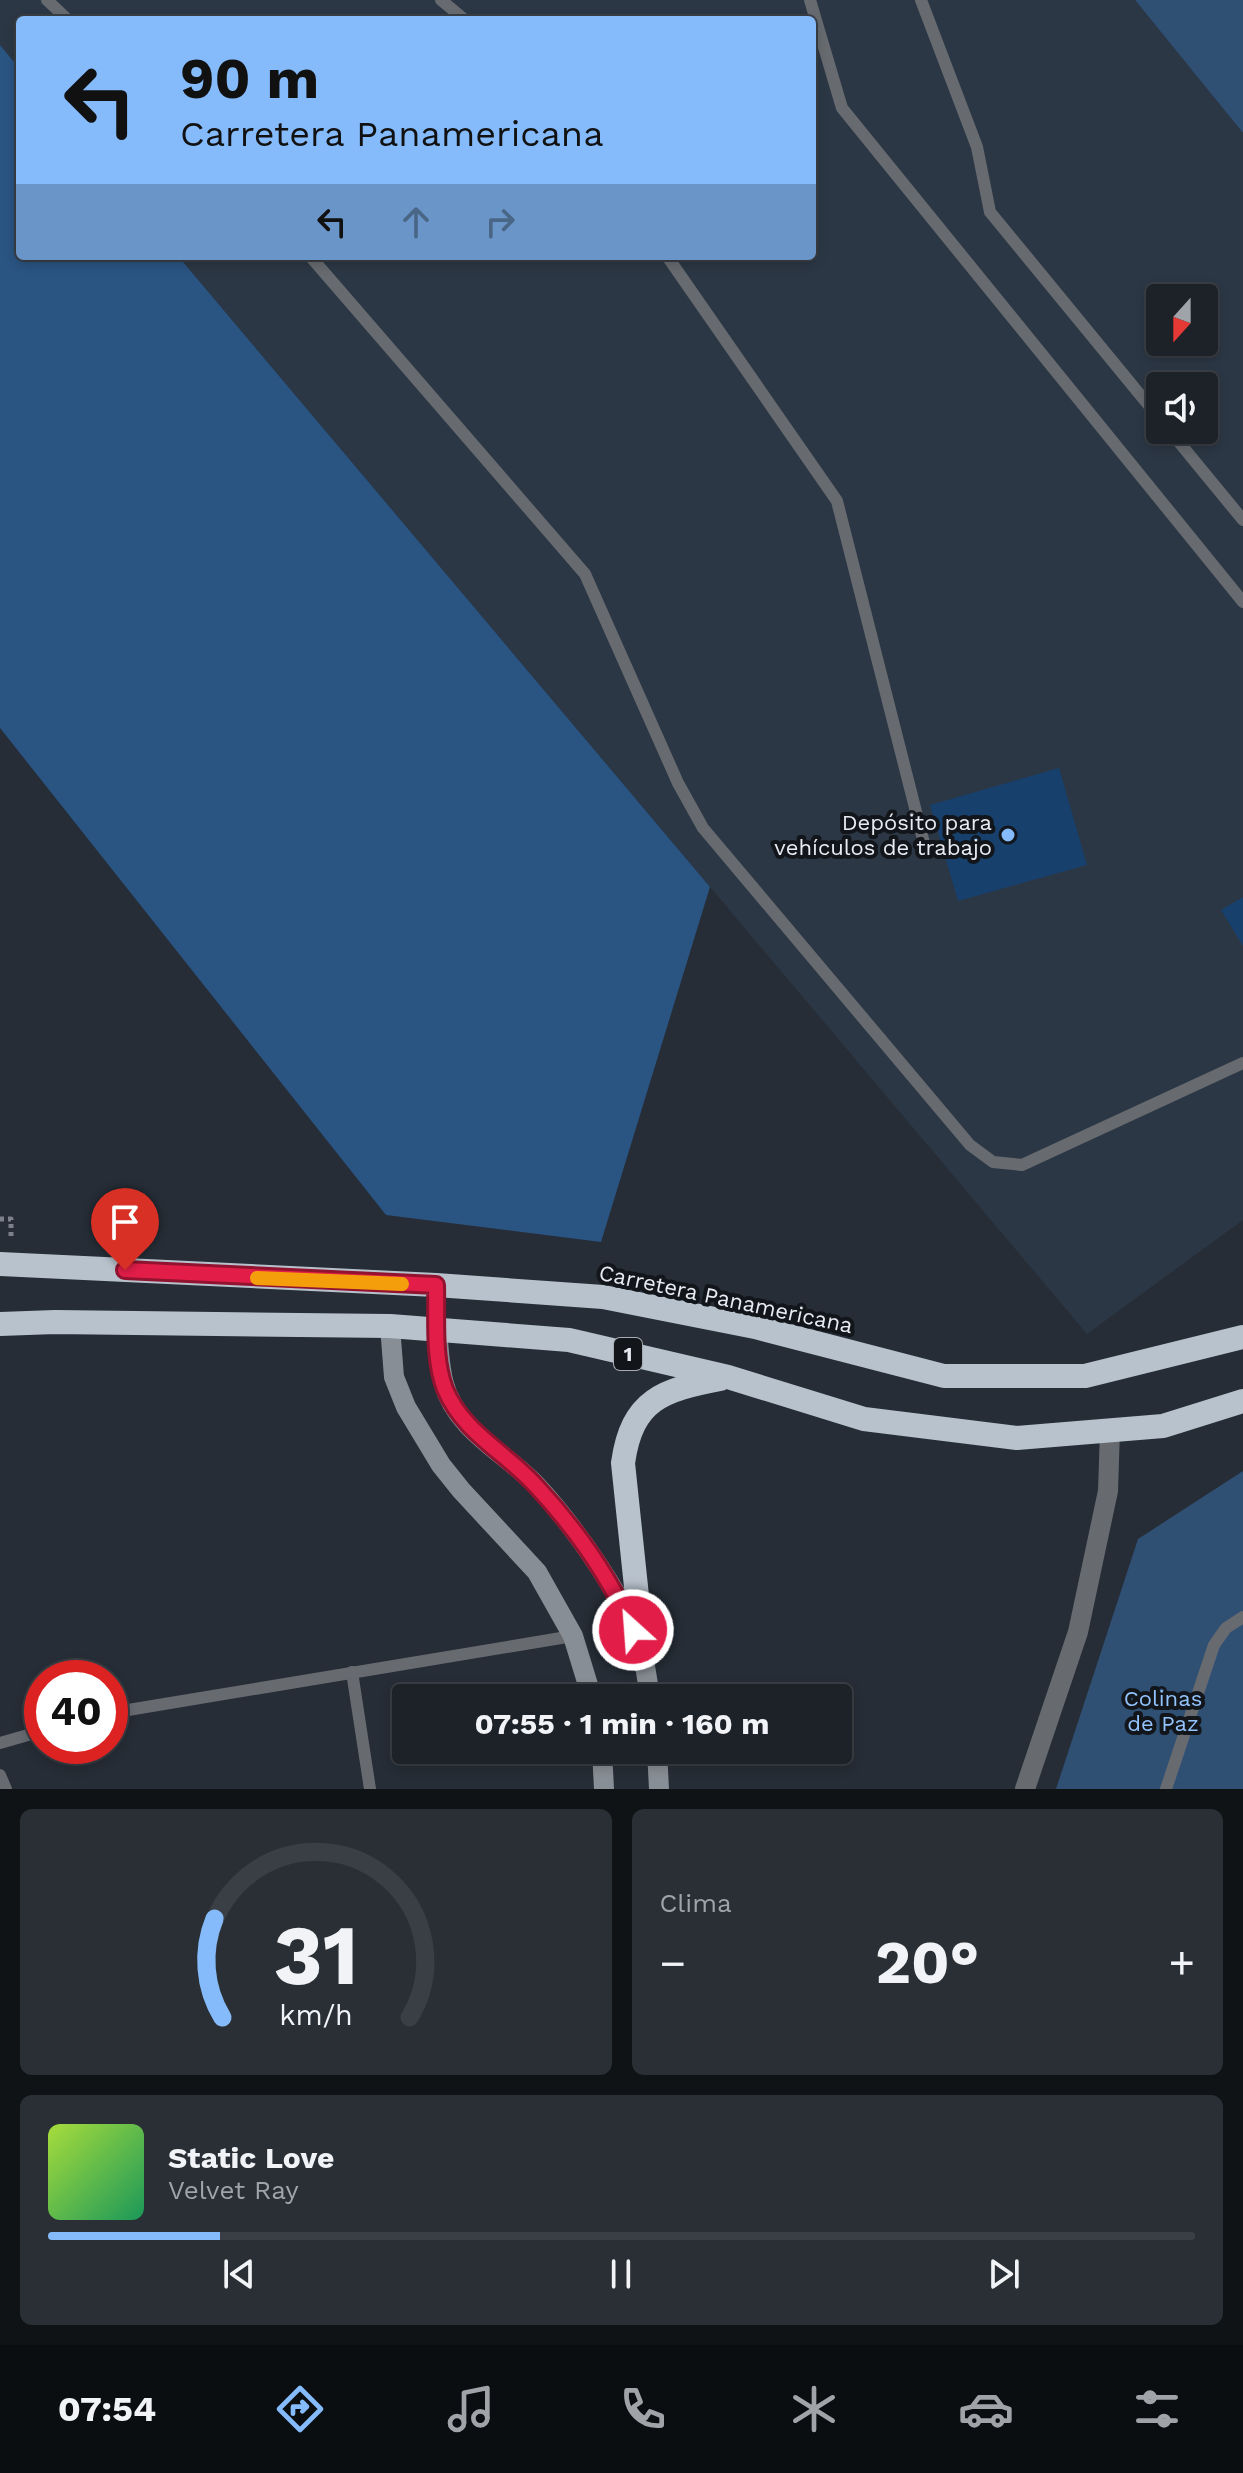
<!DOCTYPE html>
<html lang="es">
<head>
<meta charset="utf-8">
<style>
  body { margin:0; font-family:"Work Sans",sans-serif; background:#292f34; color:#f1f3f6; height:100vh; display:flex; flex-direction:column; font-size:30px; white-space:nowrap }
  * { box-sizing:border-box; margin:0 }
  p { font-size:26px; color:#a0a4a8 }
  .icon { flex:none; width:44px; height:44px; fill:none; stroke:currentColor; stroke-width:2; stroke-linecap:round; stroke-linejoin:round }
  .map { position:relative; height:1789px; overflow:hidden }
  .drawer { display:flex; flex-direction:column; gap:20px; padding:20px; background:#0f1316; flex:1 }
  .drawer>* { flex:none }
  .banner { position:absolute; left:16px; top:16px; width:800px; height:244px; border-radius:8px; box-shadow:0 4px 12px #0003,0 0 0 2px #3a3f45; background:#85bbfb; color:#111; overflow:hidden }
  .needle { width:52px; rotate:201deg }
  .controls { position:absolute; left:1146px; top:284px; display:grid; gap:16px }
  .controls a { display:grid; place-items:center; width:72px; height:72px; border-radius:8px; background:#1c2228; box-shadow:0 4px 12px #0003,0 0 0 2px #3a3f45; font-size:40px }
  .speed { position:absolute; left:24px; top:1660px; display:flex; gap:16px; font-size:40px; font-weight:700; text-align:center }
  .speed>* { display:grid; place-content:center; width:104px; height:104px; border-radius:50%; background:#1c2228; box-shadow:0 4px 12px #0003,0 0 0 2px #3a3f45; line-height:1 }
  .speed .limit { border:12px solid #d22; background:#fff; color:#111 }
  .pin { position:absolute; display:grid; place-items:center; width:68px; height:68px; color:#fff; margin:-82px -34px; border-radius:50% 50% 50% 0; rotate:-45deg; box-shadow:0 0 8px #0007 }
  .pin .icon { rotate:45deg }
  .me { position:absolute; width:88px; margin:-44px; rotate:334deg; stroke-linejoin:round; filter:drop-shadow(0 0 6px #0008) }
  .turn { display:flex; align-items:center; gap:28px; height:168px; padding:0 32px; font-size:36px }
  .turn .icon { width:104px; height:104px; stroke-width:2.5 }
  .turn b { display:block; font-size:56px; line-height:68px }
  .lanes { display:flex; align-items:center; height:76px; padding:0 32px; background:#0003; justify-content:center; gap:40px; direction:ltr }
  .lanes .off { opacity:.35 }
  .big { font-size:60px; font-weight:700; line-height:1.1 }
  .drawer .tile { flex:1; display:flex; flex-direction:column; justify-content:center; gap:12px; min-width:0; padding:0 28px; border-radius:12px; background:#292f34 }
  .drawer .dial { align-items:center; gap:0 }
  .dial svg { height:208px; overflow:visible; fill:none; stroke:#3a3f45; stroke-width:7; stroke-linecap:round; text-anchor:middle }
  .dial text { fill:#f1f3f6; stroke:none }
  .song { display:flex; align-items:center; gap:24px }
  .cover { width:96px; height:96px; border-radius:12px; background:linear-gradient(135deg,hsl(80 70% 55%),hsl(150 70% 35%)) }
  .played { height:8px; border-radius:4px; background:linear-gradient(90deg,#85bbfb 15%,#3a3f45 15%) }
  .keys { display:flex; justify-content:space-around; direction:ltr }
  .heat { display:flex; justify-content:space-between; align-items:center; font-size:44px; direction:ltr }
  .drawer .tiles { flex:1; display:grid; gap:20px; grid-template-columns:1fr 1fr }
  .tile:last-child { grid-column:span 2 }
  .trip { position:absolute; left:392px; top:1684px; width:460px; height:80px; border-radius:8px; background:#1c2228; box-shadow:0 4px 12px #0003,0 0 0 2px #3a3f45; font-weight:700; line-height:80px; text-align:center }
  .tabs { display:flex; height:128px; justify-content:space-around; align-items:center; background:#0b0e10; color:#a0a4a8 }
  .tabs .icon { width:56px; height:56px }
  .tabs .selected { color:#85bbfb }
  .tabs b { font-size:36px; color:#f1f3f6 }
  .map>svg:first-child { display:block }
  .built { fill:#2c3745; fill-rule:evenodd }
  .green { fill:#2f4f73 }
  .forest { fill:#2a5482 }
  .building { fill:#17406d }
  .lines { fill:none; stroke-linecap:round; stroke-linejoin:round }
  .path { stroke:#7d828a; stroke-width:5; stroke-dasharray:4 4; stroke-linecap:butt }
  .lane { stroke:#676b70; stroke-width:12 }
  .street { stroke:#676b70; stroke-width:20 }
  .secondary { stroke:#888e95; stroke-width:20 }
  .highway { stroke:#b8c2cd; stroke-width:24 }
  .route-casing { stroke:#92132f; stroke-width:20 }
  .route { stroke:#e11d48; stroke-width:14 }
  .slow { stroke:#f59e0b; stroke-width:14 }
  .poi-dot { fill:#85bbfb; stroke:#121519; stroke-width:3 }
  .labels { text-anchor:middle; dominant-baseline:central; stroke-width:8; stroke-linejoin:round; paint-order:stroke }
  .shield { fill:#121519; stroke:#a8acb1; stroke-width:2 }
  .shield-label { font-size:20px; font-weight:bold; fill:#e8ecf2 }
  .poi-label { font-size:22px; fill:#e8ecf2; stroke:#121519; text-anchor:end }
  .street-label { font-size:22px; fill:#e8ecf2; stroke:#121519 }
  .park-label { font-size:22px; fill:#92c3fc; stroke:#121519 }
</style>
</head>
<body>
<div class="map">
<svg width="1243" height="1789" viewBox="0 0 1243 1789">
  <rect width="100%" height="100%" fill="#262d36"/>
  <!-- built -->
  <path class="built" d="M0 0H1135L1243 133V1220L1087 1334 178 256H812V20H20V69L0 45ZM1160 298H1204V342H1160ZM1160 386H1204V430H1160Z"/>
  <!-- green -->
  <g class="green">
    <path d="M1135 0H1243V133Z"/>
    <path d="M1243 1471V1789H1056L1138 1539Z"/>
  </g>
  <!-- forest -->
  <path class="forest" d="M0 45 20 69V256H178L710 887 601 1242 386 1215 0 728Z"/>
  <!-- building -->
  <g class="building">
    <path d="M1059 768 1087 865 958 901 930 805Z"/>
    <path d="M1243 897V946L1221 910Z"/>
  </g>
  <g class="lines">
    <!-- path -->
    <path class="path" d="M0 1219H11V1237H9"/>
    <!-- lane -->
    <g class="lane">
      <path d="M47 0 68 20"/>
      <path d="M441 0 465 20"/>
      <path d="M810 0 842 108 1243 602"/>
      <path d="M921 0 977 147 990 212 1160 419"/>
      <path d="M310 256 585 574 678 783 703 828 970 1145 993 1162 1022 1165 1243 1063"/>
      <path d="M667 256 837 501 925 847"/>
      <path d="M1169 430 1243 520"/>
      <path d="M352 1672 370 1789"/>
      <path d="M110 1713 573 1636"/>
      <path d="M0 1743 42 1731"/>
      <path d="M0 1775 6 1789"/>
      <path d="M1166 1789 1214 1645 1226 1628 1243 1617"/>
    </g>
    <!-- street -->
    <path class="street" d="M1025 1789 1078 1632 1108 1491 1110 1430"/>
    <!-- secondary -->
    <g class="secondary">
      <path d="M390 1326 394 1377 406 1407 441 1465 461 1490 537 1572 573 1636 592 1698"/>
      <path d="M437 1330C439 1348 439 1366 444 1384 456 1430 506 1453 537 1486 573 1525 631 1605 643 1656 646 1670 648 1684 650 1698"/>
      <path d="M602 1750 604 1789"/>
      <path d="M657 1750 659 1789"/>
    </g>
    <!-- highway -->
    <g class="highway">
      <path d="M0 1264 436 1285 603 1297 755 1327 944 1376H1085L1243 1337"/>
      <path d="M0 1324 55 1322 390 1326 569 1340 728 1377 864 1419 1017 1438 1163 1426 1243 1401"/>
      <path d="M643 1653 623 1463C632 1399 663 1390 720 1379"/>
    </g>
  </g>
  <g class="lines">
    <!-- route casing -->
    <g class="route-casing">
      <path id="route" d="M125 1270 436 1285C437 1318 433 1358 445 1389 463 1433 507 1453 537 1487 576 1529 610 1578 633 1630"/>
    </g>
    <!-- route -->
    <use href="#route" class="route"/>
    <!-- slow -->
    <path class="slow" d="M257 1278 402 1284"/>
  </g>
  <!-- markers -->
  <circle class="poi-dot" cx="1008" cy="835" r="8"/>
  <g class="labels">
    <!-- shield labels -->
    <rect class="shield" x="614" y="1338" width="28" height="32" rx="6"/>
    <g class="shield-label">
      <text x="628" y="1354">1</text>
    </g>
    <!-- poi labels -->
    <g class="poi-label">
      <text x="992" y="822">Depósito para<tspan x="992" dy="25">vehículos de trabajo</tspan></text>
    </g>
    <!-- street labels -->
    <g class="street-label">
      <text transform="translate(726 1299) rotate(12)">Carretera Panamericana</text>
    </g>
    <!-- park labels -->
    <g class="park-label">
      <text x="1163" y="1698">Colinas<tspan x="1163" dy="25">de Paz</tspan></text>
    </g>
  </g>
</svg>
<div class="controls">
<a><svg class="needle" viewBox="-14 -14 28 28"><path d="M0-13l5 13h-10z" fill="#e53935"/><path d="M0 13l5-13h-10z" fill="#a0a4a8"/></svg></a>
<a><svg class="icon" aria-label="sound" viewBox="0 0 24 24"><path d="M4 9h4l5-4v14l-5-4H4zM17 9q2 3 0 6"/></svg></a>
</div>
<div class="speed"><div class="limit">40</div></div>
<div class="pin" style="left:125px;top:1270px;background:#d93025"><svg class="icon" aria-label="arrive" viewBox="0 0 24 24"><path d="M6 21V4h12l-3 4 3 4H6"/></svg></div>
<svg class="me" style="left:633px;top:1630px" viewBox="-20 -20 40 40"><circle r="17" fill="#e11d48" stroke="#fff" stroke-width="3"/><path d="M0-11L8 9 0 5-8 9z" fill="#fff"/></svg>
<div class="trip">07:55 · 1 min · 160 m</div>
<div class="banner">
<div class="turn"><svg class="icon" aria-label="left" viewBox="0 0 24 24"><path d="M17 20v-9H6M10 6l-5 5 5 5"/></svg><div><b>90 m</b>Carretera Panamericana</div></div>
<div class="lanes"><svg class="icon" aria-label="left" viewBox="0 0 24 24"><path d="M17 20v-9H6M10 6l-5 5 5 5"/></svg><svg class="icon off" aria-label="ahead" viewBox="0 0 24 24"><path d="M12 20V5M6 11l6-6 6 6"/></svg><svg class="icon off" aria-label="right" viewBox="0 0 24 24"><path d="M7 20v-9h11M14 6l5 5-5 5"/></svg></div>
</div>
</div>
<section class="drawer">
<div class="tiles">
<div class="tile dial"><svg viewBox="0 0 100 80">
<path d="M14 69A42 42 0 1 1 86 69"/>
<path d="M14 69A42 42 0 0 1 11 31" stroke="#85bbfb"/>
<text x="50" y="56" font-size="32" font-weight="700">31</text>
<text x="50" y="72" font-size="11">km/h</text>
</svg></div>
<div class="tile"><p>Clima</p>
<div class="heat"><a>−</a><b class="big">20°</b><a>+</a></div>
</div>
<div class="tile">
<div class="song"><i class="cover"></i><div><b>Static Love</b><p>Velvet Ray</p></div></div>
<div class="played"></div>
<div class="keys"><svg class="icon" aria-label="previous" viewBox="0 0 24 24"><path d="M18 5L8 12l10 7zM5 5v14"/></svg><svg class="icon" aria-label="pause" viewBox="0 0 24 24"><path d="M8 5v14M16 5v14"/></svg><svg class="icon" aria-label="next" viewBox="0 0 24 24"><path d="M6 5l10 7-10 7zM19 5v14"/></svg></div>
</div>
</div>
</section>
<nav class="tabs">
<b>07:54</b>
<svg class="icon selected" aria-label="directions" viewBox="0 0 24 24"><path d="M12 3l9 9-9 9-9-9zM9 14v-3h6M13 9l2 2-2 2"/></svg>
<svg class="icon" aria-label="music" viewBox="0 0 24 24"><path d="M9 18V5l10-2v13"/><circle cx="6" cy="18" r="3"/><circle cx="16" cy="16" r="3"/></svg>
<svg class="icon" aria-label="phone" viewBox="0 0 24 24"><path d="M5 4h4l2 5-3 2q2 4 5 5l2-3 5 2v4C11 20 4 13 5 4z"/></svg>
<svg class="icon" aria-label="climate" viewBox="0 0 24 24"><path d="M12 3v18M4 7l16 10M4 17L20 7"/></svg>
<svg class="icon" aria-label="car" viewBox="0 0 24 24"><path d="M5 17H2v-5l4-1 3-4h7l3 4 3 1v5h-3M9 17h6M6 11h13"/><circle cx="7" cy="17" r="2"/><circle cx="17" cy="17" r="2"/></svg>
<svg class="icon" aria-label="filters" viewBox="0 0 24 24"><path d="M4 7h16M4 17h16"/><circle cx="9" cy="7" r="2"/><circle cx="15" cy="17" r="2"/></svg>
</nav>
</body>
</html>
